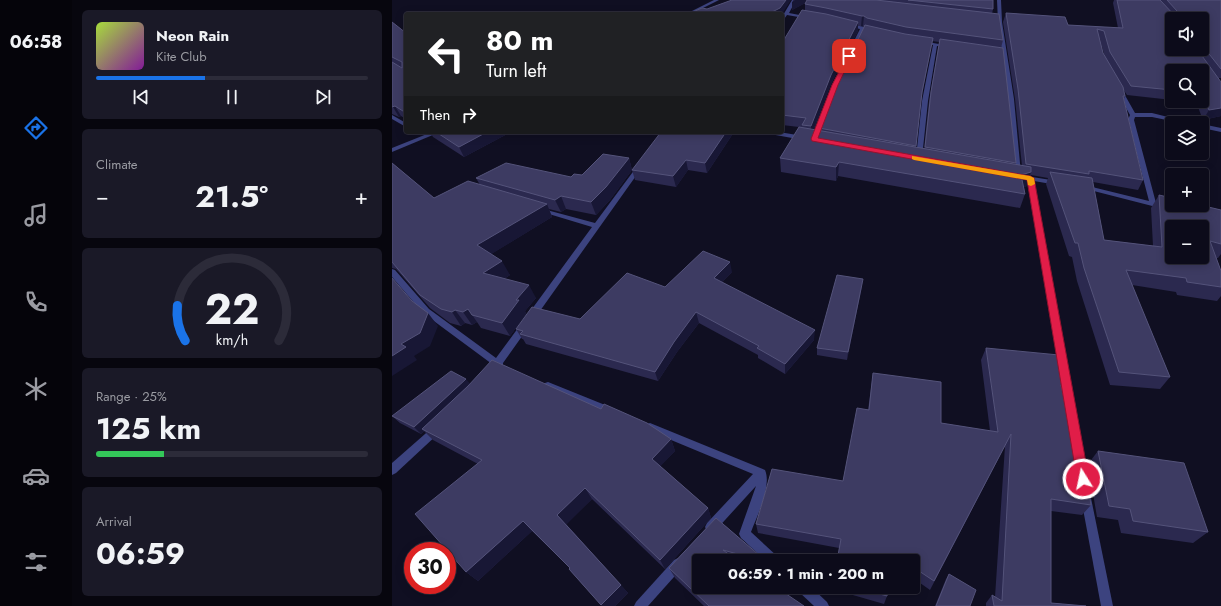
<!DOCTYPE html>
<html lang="en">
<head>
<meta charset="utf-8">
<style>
  body { margin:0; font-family:Jost,sans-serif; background:#1a1927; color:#f1f3f6; height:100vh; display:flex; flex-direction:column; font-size:15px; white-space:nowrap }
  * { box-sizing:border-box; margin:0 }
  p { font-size:13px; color:#9a9ba2 }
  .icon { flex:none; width:22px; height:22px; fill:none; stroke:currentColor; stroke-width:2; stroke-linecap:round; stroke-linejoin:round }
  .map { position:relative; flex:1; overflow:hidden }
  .panel { display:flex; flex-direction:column; gap:10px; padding:10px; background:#07060e; width:320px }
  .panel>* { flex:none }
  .guide { position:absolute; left:12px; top:12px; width:380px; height:122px; border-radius:4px; box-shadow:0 2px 10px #0003,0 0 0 1px #2c2b39; background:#202124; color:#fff; overflow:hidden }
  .buttons { position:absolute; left:773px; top:12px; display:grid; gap:8px }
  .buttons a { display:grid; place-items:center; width:44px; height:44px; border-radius:4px; background:#0c0b1a; box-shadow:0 2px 10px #0003,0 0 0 1px #2c2b39; font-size:20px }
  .speed { position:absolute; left:12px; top:542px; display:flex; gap:8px; font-size:20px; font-weight:700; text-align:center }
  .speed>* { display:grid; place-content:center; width:52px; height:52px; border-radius:50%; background:#0c0b1a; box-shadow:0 2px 10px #0003,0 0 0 1px #2c2b39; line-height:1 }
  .speed .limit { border:6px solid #d22; background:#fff; color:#111 }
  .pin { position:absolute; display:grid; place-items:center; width:34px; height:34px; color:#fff; margin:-17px; border-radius:8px; box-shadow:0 2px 6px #0006 }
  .me { position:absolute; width:44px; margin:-22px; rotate:350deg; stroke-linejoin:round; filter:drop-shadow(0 0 3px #0008) }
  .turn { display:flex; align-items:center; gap:14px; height:84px; padding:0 16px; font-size:18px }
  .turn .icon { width:52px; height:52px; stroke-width:2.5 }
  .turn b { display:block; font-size:28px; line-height:34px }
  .then { display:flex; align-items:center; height:38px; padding:0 16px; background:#0003; gap:8px; font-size:15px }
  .big { font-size:30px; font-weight:700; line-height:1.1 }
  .panel .widget { flex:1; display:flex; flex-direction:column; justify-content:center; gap:6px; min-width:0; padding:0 14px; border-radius:6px; background:#1a1927 }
  .panel .dial { align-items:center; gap:0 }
  .dial svg { height:104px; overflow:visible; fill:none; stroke:#2c2b39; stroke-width:7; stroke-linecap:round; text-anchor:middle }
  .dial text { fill:#f1f3f6; stroke:none }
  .song { display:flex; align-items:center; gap:12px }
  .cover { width:48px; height:48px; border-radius:6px; background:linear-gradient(135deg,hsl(80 70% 55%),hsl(290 70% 35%)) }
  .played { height:4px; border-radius:2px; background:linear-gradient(90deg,#1a73e8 40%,#2c2b39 40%) }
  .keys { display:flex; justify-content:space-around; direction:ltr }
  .heat { display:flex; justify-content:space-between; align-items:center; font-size:22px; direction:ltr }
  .charge { height:6px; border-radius:3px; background:linear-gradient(90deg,#34c759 25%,#2c2b39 0) }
  .trip { position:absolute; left:300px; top:554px; width:228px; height:40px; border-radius:4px; background:#0c0b1a; box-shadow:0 2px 10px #0003,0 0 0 1px #2c2b39; font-weight:700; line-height:40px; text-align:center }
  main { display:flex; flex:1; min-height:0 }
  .menu { display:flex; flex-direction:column; width:72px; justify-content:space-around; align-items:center; background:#05040a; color:#9a9ba2 }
  .menu .icon { width:28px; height:28px }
  .menu .on { color:#1a73e8 }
  .menu b { font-size:18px; color:#f1f3f6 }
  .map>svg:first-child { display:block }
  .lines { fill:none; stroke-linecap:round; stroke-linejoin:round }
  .street { fill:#3c437f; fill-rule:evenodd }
  .wall { fill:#2b294f; fill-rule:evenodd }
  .shaded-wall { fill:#181735 }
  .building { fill:#3d3b62; stroke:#54537a; fill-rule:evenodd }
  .route { fill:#e11d48; stroke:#92132f }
  .slow { fill:#f59e0b }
</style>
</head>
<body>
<main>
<nav class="menu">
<b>06:58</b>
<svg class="icon on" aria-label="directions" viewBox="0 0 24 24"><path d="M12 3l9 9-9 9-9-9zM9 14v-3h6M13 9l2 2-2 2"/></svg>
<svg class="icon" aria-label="music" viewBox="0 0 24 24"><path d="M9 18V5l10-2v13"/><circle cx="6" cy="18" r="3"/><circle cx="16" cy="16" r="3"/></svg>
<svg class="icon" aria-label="phone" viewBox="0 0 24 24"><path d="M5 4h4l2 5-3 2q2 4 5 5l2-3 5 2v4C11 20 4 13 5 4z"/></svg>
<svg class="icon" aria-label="climate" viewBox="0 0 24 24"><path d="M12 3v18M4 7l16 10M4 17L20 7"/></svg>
<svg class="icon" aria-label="car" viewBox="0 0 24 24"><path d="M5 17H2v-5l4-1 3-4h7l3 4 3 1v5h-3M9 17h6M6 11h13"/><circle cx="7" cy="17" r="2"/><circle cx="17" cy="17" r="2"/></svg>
<svg class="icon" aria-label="filters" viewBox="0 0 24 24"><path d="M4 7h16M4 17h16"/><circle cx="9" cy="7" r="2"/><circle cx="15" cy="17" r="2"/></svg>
</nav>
<section class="panel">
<div class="widget">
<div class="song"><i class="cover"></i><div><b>Neon Rain</b><p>Kite Club</p></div></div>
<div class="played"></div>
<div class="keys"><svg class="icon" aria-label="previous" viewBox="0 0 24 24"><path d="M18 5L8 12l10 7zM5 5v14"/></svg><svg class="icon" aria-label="pause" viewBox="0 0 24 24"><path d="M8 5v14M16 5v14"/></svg><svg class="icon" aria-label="next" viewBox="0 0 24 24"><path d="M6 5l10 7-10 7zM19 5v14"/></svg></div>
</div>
<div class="widget"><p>Climate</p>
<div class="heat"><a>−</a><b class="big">21.5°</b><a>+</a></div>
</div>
<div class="widget dial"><svg viewBox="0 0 100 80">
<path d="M14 69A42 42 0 1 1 86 69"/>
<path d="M14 69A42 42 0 0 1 8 42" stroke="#1a73e8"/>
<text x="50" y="56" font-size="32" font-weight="700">22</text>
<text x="50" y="72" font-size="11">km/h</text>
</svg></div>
<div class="widget"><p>Range · 25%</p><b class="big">125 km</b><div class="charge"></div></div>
<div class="widget"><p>Arrival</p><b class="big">06:59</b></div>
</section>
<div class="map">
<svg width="829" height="606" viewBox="0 0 829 606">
  <rect width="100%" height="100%" fill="#100f22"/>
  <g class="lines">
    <!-- street -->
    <g class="street">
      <path d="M322 0H327L299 14H294Z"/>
      <path d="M400 0H404L397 13 418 17V19L395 15 390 22V17Z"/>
      <path d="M605 0H609L610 22 622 99 629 174 628 175 665 181 668 183 665 185 642 181 693 461 692 464 688 466 684 464 683 461 635 180 625 178 624 177 625 176 623 174 616 99 606 22Z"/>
      <path d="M456 24 473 27 483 32 481 33 472 30 446 85 425 139 420 140 419 139 440 85 468 29 455 26 454 25Z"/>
      <path d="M530 41 558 46 556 47 545 46 536 101 530 158 527 160 524 158 530 101 541 45 528 43V42Z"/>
      <path d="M727 88 730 90 743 113H760L800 123H789L760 117H743L742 120 764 203 774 206V208L772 209 690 188 689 187 692 185 757 201 736 120 738 115 724 90Z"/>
      <path d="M0 115 14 123V127L0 119Z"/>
      <path d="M810 124 829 128V132L810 128Z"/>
      <path d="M40 132H48L0 152V148Z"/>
      <path d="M375 132H387L411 136 414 138 411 140 378 134Z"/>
      <path d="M248 164 251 166 111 363V365L110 368C104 369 104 376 97 374L96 371 100 364 31 313 0 277V269L3 270 37 309 104 358 200 227 147 211V209H151L203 223 246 165Z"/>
      <path d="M156 382 223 409 225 412 223 415 220 416 153 389 151 386 153 383Z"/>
      <path d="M258 423 373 470C380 486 365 516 359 532L386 557 388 561H374L349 538 347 534 364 486 323 531 319 533 315 531 313 527 315 523 361 474 255 430 253 427 255 424Z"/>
      <path d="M44 426 47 427 49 430 47 433 4 473 0 475V463L41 427Z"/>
      <path d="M694 493 698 494 699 498 721 606H709L689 498 690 494Z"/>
      <path d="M286 558 290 560 292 564 290 568 256 606H242L244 602 282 560Z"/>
      <path d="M404 587H419L435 602 437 606H422L406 591Z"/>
    </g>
  </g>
  <!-- wall -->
  <g class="wall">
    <path d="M401 0H601V9L600 14 611 40 609 48 624 163V165L630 166 623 99 611 22 614 13 676 25 726 28 721 3 722 0H829V78H826L829 116 811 120 804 102 791 101H810V71H780V100L735 95 731 89 733 96 732 99 751 180 746 190 701 182 712 240 761 246 759 208 767 195 829 210V254L826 258H824L829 271V296L825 301 785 295 784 292 740 285 778 377 768 389 718 385 685 281 680 257 677 256 654 184 656 178 639 175 635 186 632 187 633 194 628 208 446 176 444 181 389 172 388 158 407 127 390 125V43L413 11V3L400 10ZM810 19V49H780ZM466 26H471L472 27 427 128V130L422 129 439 84 466 31ZM708 39V40L713 57 711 53ZM540 41 547 42 537 101 532 149 524 147 530 96Z"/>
    <path d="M0 22 14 33V119L9 116 7 117 0 114Z"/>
    <path d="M38 132H119L72 157 41 137Z"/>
    <path d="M342 132 315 173 296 170 284 187 243 180 240 170Z"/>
    <path d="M237 158 240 170 218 200 204 215 174 209 169 212 157 209 160 217 99 254 118 275 112 279 144 298 133 311 134 314 118 336 89 328 85 322 80 325 73 323 69 326 58 323 38 308 4 269 0 268V163L42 198 88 185 84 178 179 177 190 175Z"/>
    <path d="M340 272 330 282 422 340 393 374 366 358V355L307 323 285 352 266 381 134 344 131 339H130L124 329 188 319 273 287Z"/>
    <path d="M470 286 455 360 425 355V348Z"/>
    <path d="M594 348 674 385 670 391 699 505 690 515 659 511V603L694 606H594V603L600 595 603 597 613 446 538 590 521 578V561H445L447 548 366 533 364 524 451 481 476 410 481 373 549 423 598 431 589 360Z"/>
    <path d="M78 384 209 409 279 439 283 451 268 466 316 508 319 518 273 569 200 499 174 524 236 593 223 606H210L177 569 178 568 140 531 86 581 74 572 86 464 41 440 32 431 29 434 8 423 0 416Z"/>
    <path d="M706 451 816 532 801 543 729 533 726 520 705 517 696 464Z"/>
    <path d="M324 518 374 561H307L412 606H312L283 578 277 568Z"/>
    <path d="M557 574 578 606H543L554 579Z"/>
    <path d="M440 587H496L495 596 492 604 440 589Z"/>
  </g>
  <!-- shaded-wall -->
  <g class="shaded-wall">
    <path d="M394 0H399L390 14H376Z"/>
    <path d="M403 0H416V2L400 10V2Z"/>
    <path d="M470 16H472L471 26H469Z"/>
    <path d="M466 22V31L439 84 419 136V126L439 75Z"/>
    <path d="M3 106 9 116 7 117 1 107Z"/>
    <path d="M829 108V116L811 120 817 110Z"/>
    <path d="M95 132H119L72 157 67 147Z"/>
    <path d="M334 132H342L315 173 313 163Z"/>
    <path d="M237 158 240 170 218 200 204 215 199 202Z"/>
    <path d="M294 160 296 170 284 187 281 176Z"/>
    <path d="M447 162 446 176 444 181V167Z"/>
    <path d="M639 172 635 186 625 189 629 175Z"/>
    <path d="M169 196 174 209 169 212 163 200Z"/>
    <path d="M155 204 160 217 93 258 85 245Z"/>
    <path d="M110 261 118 275 99 287 91 273Z"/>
    <path d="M338 262 340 272 324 288 322 278Z"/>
    <path d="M471 279 470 286 455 360 456 352Z"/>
    <path d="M137 285 144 298 133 311 134 314 118 336 110 323 124 300Z"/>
    <path d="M76 309 85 322 80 325 71 312Z"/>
    <path d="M63 310 73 323 69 326 60 312Z"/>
    <path d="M304 312 307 323 285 352 266 381 263 372 282 342Z"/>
    <path d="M36 313 46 326 38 346 22 356 25 360 0 376V356Z"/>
    <path d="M423 330 422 340 393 374V364Z"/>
    <path d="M74 379 80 386 30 429 32 431 29 434 22 427Z"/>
    <path d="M279 439 283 451 265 470 260 459Z"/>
    <path d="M193 488 200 499 174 525 165 515Z"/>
    <path d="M316 508 319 518 273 569 268 560Z"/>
    <path d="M131 521 140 531 86 581 74 572Z"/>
    <path d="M229 585 236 593 223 606H210L209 605Z"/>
  </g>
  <!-- building -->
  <g class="building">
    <path d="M340 0H394L388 8 376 14H296L310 8 315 9Z"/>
    <path d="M415 0H484L607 14 611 40 514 27 475 18 472 16H470L434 8 413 4Z"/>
    <path d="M516 0H601V9Z"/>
    <path d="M725 0H768L784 17 785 16V11L775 0H829V69L810 45V19H780V49H805L829 82V108L817 110 810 96V71H780V90L739 86 718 52 712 31 705 29 711 53 731 87 733 96H731L751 180 697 171V174L634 164 626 89 614 13 673 17 676 25 731 28Z"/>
    <path d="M410 10 434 14 466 22 439 75 419 126 410 125 414 118 390 115V43Z"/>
    <path d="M0 22 14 33V113L3 106 0 107V62L10 68V62L0 57Z"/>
    <path d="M473 25 513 34 541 38 530 92 524 146 427 128 448 77Z"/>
    <path d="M548 39 611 48 624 163 533 147 539 92Z"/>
    <path d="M407 127 639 167V172L629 175 633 194 447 162 444 167 388 158Z"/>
    <path d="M44 132H95L67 147Z"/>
    <path d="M269 132H334L313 163 294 160 281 176 240 170Z"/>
    <path d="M211 154 237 158 214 187 199 202 169 196 163 200 84 178 114 163 179 177 182 174 190 175Z"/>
    <path d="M0 163 42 198 76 181 155 204 85 245 110 261 91 273 137 285 124 300H127L110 323 80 315 76 309 71 312 63 310 60 312 49 309 28 295 0 262Z"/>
    <path d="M658 172 700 178 712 240 770 247 767 195 780 198V205H808L829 210V244L818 241 829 271V287L795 282 794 278 734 270 778 377 727 372 692 268 686 243H683ZM780 227H810V257H780Z"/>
    <path d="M311 251 338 262 322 278 423 330 393 364 365 348 367 346 304 312 282 342 263 372 128 334 131 331 124 329 140 307 188 319 235 273 273 287Z"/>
    <path d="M445 275 471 279 456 352 425 348Z"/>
    <path d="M0 278 20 301 36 313 28 333 9 344 14 347 0 356Z"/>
    <path d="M594 348 667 355 674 385H669L685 451H690L699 505 659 499V603L694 606H602L600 595 610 601 619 434 542 581 521 567V561H512L501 554 500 561H445L449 539 364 524 380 469 451 481 465 408 477 410 481 373 549 382V423L606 432Z"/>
    <path d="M100 360 209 409 212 404 255 423 279 439 260 459 316 508 268 560 193 488 165 515 229 585 209 605 177 569 178 568 131 521 74 572 23 514 90 460 30 429 76 386Z"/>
    <path d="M59 371 74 379 22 427 0 416Z"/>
    <path d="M706 451 792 463 816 532 741 521 738 509 717 506Z"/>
    <path d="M324 518 374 561H371L331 550 346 561H307V587H384L412 606H317L277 568Z"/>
    <path d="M557 574 584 590 578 606H544Z"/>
    <path d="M462 587H496L495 596Z"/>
  </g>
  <!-- route -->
  <path class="route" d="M457 55 460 56 446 85 426 138 638 176 642 178 697 479 695 483 691 485 687 483 685 479 635 180 420 141 419 139 440 85 455 56Z"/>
  <!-- slow -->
  <path class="slow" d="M520 156 638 176 642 178 643 184 639 186 636 185 635 180 522 160 520 159Z"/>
</svg>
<div class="buttons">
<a><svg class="icon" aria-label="sound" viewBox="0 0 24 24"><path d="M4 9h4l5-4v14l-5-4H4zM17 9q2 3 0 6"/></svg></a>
<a><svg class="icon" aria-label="search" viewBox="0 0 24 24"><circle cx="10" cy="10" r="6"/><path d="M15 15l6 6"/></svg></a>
<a><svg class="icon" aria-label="layers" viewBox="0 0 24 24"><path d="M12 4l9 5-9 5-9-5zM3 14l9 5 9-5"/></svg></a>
<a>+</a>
<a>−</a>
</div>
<div class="speed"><div class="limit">30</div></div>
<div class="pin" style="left:457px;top:56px;background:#d93025"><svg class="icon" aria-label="arrive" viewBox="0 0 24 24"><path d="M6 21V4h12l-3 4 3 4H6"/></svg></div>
<svg class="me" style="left:691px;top:479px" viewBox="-20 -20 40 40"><circle r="17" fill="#e11d48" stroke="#fff" stroke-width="3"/><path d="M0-11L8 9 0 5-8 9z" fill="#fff"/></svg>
<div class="trip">06:59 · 1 min · 200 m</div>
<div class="guide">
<div class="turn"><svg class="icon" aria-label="left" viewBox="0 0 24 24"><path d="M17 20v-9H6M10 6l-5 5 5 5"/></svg><div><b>80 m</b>Turn left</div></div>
<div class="then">Then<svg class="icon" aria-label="right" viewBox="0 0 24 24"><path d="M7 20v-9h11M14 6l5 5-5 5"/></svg></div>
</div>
</div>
</main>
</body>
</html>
